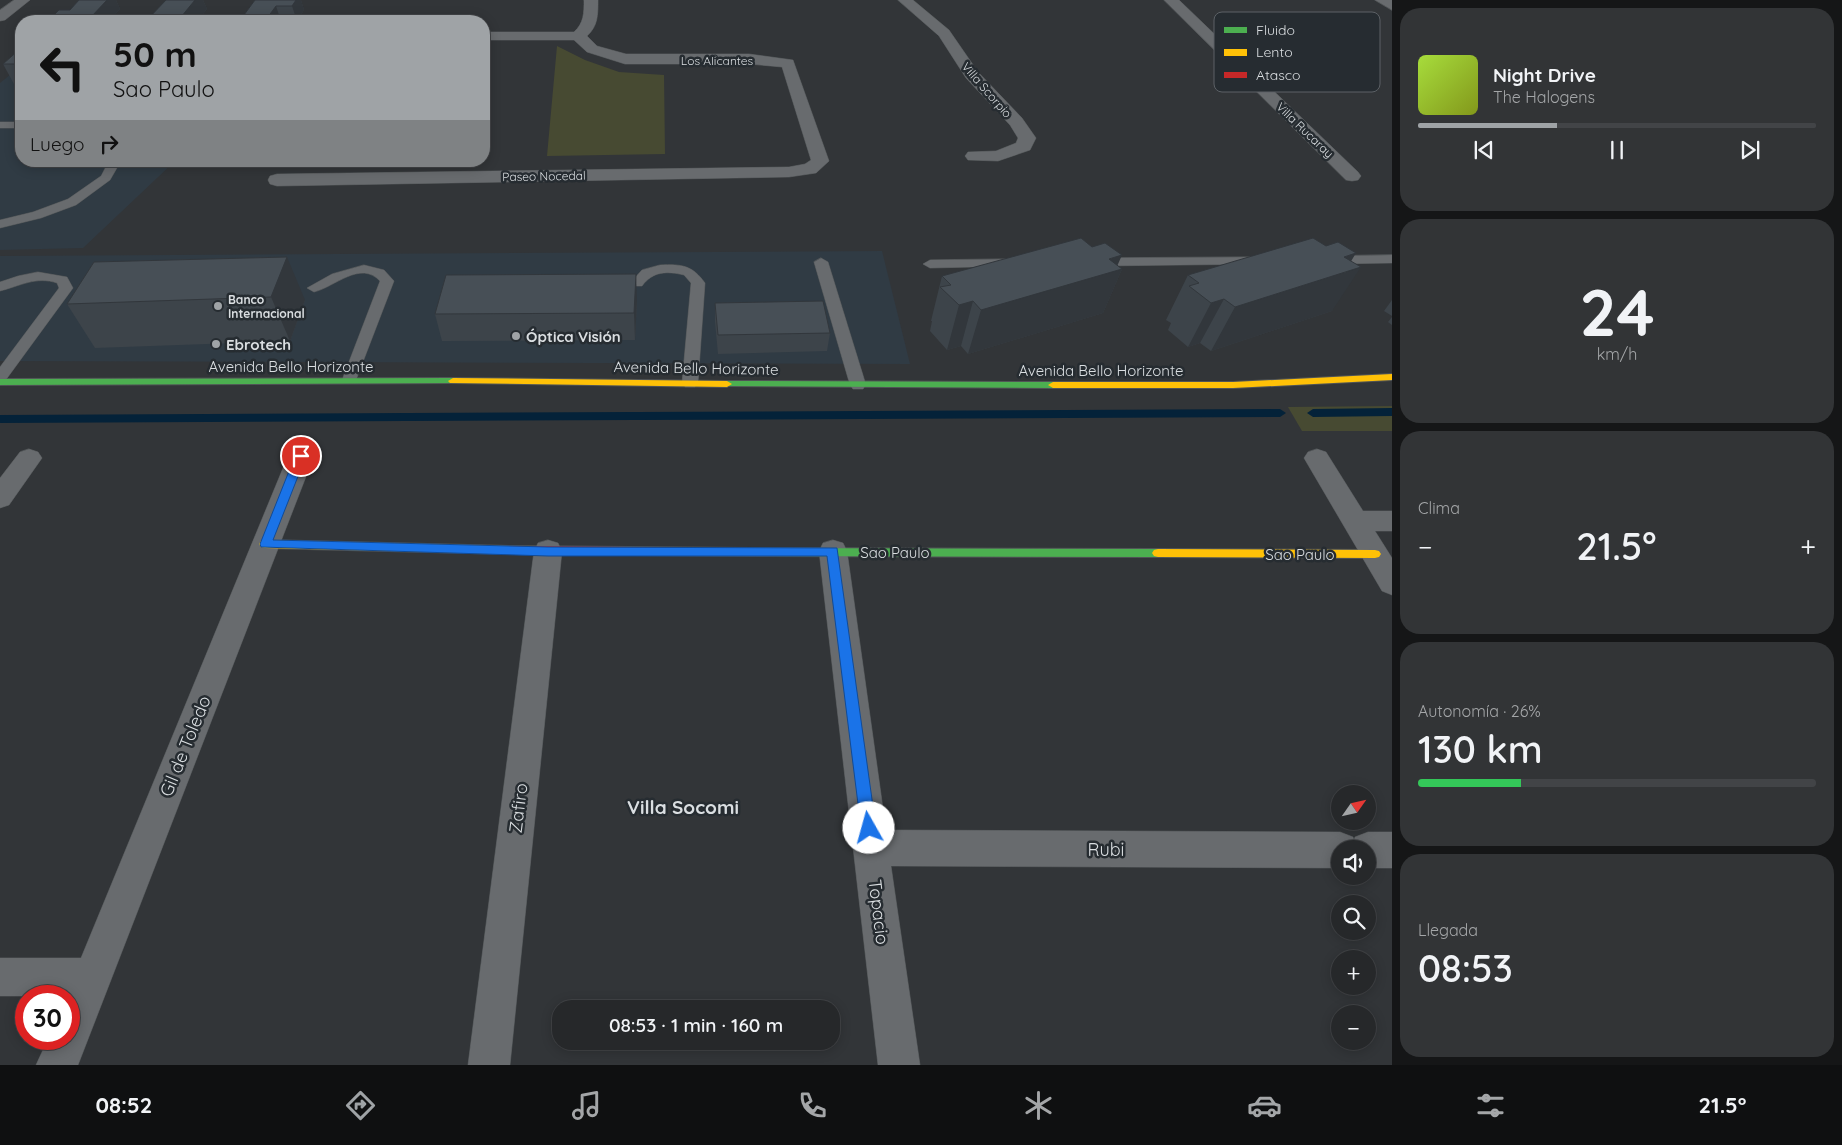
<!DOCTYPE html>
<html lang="es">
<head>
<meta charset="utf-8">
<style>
  body { margin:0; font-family:Quicksand,sans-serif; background:#323436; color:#f1f3f6; height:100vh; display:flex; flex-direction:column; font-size:19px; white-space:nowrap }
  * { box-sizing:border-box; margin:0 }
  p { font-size:16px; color:#a4a6a8 }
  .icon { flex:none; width:28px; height:28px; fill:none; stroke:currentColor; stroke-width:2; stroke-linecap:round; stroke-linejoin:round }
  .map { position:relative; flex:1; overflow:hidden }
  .panel { display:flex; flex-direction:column; gap:8px; padding:8px; background:#151617; width:450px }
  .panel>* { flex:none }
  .hud { position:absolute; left:15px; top:15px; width:475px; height:152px; border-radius:20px; box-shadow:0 2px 12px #0003,0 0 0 1px #424447; background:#9fa3a6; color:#111; overflow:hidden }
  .needle { width:32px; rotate:56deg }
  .controls { position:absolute; left:1331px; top:785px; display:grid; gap:10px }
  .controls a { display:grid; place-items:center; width:45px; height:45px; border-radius:50%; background:#26282a; box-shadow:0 2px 12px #0003,0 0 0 1px #424447; font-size:25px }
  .speed { position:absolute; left:15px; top:985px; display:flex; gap:10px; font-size:25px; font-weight:700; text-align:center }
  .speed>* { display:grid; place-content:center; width:65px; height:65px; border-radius:50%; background:#26282a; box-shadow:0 2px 12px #0003,0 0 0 1px #424447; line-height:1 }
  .speed .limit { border:8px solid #d22; background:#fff; color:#111 }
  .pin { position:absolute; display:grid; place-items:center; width:42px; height:42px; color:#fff; margin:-21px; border:2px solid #fff; border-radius:50%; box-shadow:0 1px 5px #0007 }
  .me { position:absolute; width:55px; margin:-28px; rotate:353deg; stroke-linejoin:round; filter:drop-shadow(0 0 4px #0008) }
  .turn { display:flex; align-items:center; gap:18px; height:105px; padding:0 15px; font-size:22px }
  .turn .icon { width:65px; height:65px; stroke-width:2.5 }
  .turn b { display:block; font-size:35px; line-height:42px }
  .then { display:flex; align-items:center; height:48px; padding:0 15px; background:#0003; gap:10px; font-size:19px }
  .big { font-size:38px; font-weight:600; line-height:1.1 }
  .panel .widget { flex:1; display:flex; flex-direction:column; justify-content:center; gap:8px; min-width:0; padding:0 18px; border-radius:20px; background:#323436 }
  .panel .dial { align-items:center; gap:0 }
  .dial b { font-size:65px; line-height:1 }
  .song { display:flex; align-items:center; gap:15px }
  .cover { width:60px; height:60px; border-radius:8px; background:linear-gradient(135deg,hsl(80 70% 55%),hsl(70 70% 35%)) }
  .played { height:5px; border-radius:2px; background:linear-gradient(90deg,#9fa3a6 35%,#424447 35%) }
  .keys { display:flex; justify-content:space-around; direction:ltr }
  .heat { display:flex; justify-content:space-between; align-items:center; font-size:28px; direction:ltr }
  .charge { height:8px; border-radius:4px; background:linear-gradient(90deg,#34c759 26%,#424447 0) }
  .trip { position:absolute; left:552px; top:1000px; width:288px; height:50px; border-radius:20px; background:#26282a; box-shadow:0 2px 12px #0003,0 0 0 1px #424447; font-weight:600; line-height:50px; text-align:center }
  .menu { display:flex; height:80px; justify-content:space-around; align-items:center; background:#0f1011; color:#a4a6a8 }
  .menu .icon { width:35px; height:35px }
  .menu .active { color:#9fa3a6 }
  .menu b { font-size:22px; color:#f1f3f6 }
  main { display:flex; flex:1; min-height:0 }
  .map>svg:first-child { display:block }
  .built { fill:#303b44 }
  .green { fill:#474a32 }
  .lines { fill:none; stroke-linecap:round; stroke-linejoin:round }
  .stream { fill:#042239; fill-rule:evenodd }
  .lane-casing { stroke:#505456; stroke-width:1 }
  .street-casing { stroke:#505456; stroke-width:1 }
  .fast-casing { stroke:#505456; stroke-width:2 }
  .slow-casing { stroke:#505456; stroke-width:2 }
  .jam-casing { stroke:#505456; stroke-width:2 }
  .lane { fill:#686b6e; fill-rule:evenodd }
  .street { fill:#686b6e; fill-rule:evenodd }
  .fast { fill:#4caf50; fill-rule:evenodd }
  .slow { fill:#ffc107; fill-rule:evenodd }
  .jam { fill:#c62828; fill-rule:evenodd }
  .wall { fill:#3d444a }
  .shaded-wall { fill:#32373c }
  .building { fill:#474f56; stroke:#32373c }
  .route { fill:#1a73e8; stroke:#114b97 }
  .poi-dot { fill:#9fa3a6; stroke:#262c31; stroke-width:2 }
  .labels { text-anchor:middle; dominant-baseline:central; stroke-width:5; stroke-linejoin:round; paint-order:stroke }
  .far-street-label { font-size:12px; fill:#dadee1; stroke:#262c31 }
  .far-poi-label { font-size:12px; font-weight:bold; fill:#dadee1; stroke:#262c31; text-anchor:start }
  .poi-label { font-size:15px; font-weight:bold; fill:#dadee1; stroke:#262c31; text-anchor:start }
  .street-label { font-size:15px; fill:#dadee1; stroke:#262c31 }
  .near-street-label { font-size:18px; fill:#dadee1; stroke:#262c31 }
  .near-neighbourhood-label { font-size:19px; font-weight:bold; fill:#dadee1; stroke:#262c31 }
  .key { fill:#262c31; stroke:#5c6166; stroke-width:1 }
  .key-label { font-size:14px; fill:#dadee1 }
</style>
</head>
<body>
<main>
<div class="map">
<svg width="1392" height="1065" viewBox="0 0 1392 1065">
  <rect width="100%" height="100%" fill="#323538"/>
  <!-- built -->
  <g class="built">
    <path d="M21 66V161H175L83 248 0 250V83Z"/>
    <path d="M882 251 910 364 0 361V256Z"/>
  </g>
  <!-- green -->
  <g class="green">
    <path d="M557 46 585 60 619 72 664 75 665 154 547 156Z"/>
    <path d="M1392 406V431H1302L1288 407Z"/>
  </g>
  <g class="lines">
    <!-- stream -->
    <g class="stream">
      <path d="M1392 408V416L1313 417 1307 413 1313 409Z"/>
      <path d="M1280 409 1286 413 1280 417 0 423V415Z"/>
    </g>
    <!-- lane casing -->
    <g class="lane-casing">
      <g id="lane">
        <rect x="0" y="122" width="21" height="6"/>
        <path d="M109 161H121L110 180 76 205 41 218 0 228V220L33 212 68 199 101 176Z"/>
        <path d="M1392 255V263L1328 264 1321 260 1328 256Z"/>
        <path d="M1260 257 1267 261 1265 264 1096 266 1089 262 1096 258Z"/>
        <path d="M821 258 828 262 866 385 863 389H853L850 385 814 262Z"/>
        <path d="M1012 259 1019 263 1017 266 930 268 923 264 930 260Z"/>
        <path d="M364 265 384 270 394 281 356 380 354 383H344L342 380 380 281C360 260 335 287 314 292L307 288 332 274Z"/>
        <path d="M660 265C682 264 692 265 705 283L698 383 695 387H685L682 383 691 283 684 275C667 271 653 271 642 286H632L630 283 642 270Z"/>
        <path d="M38 272 67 277 73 288 5 381 0 383V367L59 288 57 283C36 276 20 286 0 291V282L18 276Z"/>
      </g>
    </g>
    <!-- street casing -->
    <g class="street-casing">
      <g id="street">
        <path d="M14 0H30L5 20 0 21V10Z"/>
        <path d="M584 0H598C598 15 598 26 587 36L597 46 626 54H749L793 60 829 161 816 173 789 177 277 186 270 184 268 180 270 176 277 174 789 167 805 164 811 160 782 67 749 64H625L587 52 574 40H484V32H574C584 23 584 13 584 0Z"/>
        <path d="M898 0H913L949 30 978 72 1022 118 1036 138 1030 150 998 161 968 160 965 156 968 152 996 151 1016 143 1018 138 1010 125 966 78 939 36Z"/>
        <path d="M1164 0H1179L1358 172 1361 176 1358 180 1352 181 1346 180Z"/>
        <path d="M1375 0H1392V10Z"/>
        <path d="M301 447 310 450 314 456 78 1065H36L48 1039H69V996H0V958H81L288 456 292 450Z"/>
        <path d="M29 449 38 452 42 458 9 505 0 508V478L20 452Z"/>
        <path d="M1317 449 1326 452 1363 511H1392V531H1375L1392 558V595L1382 591 1304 458 1308 452Z"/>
        <path d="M548 540 558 543 562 551 510 1065H468L534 551 538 543Z"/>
        <path d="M833 540 843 543 847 551 886 830 1340 832 1353 837 1354 841 1355 837 1368 832H1392V868H1368V849H1340V868L891 866 920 1065H878L819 551 823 543Z"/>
      </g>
    </g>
    <!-- fast casing -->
    <g class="fast-casing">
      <g id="fast">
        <path d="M453 378 458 381 456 383 0 385V379Z"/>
        <path d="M727 381 1053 382 1058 385 1053 388 724 386 722 384Z"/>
        <path d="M751 548 1158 549 1162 550 1164 553 1162 556 1158 557 751 556 747 555 745 552 747 549Z"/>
      </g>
    </g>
    <!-- slow casing -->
    <g class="slow-casing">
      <g id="slow">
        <path d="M1392 374V380L1233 388H1053L1048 385 1053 382H1233Z"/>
        <path d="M453 378 727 381 732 384 727 387 450 383 448 381Z"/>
        <path d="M265 540 510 546 514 547 516 550 514 553 510 554 265 548 261 547 259 544 261 541Z"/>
        <path d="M1158 549 1375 550 1379 551 1381 554 1379 557 1375 558 1158 557 1154 556 1152 553 1154 550Z"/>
      </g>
    </g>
    <!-- jam casing -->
    <g class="jam-casing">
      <path id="jam" d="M510 546 751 548 755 549 757 552 755 555 751 556 510 554 506 553 504 550 506 547Z"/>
    </g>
    <!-- lane -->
    <use href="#lane" class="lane"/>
    <!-- street -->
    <use href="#street" class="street"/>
    <!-- fast -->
    <use href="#fast" class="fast"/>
    <!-- slow -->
    <use href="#slow" class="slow"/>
    <!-- jam -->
    <use href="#jam" class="jam"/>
  </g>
  <!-- wall -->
  <g class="wall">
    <path d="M79 0H116L120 9 110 20H147L166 0H203L207 9 198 20 241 19 255 0H301L304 10 297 21H51H54L52 17 70 10Z"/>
    <path d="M21 48V95H20L3 64Z"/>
    <path d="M1326 246 1351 261 1332 311 1211 351 1200 343 1188 347 1168 330 1171 323 1166 320 1188 275Z"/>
    <path d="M1092 247 1122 269 1103 313 968 354 961 346 947 350 930 331 932 321H931L942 276Z"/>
    <path d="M94 262 305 300 290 341 95 348 67 304Z"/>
    <path d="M1392 300V316L1384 311Z"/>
    <path d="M637 301 635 340 442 341 435 314Z"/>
    <path d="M715 303 830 333 827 351 718 354 715 322Z"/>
    <path d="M1392 317V325L1388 322Z"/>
  </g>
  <!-- shaded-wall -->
  <g class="shaded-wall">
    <path d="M107 0H116L120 9 109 21H95L92 16Z"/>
    <path d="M195 0H203L207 9 197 21H183L181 17Z"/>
    <path d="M296 0H301L304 10 297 21 292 6Z"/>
    <path d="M276 6 281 21H265Z"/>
    <path d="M1356 253 1344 273 1361 267 1332 311 1211 351 1235 307 1344 257Z"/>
    <path d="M1122 255 1115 271 1122 269 1103 313 968 354 981 310 1109 259Z"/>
    <path d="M287 257 305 300 290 341 271 297Z"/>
    <path d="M636 274 637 301 635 340 634 313Z"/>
    <path d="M1224 299 1200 343 1188 347 1211 303Z"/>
    <path d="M973 301 961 346 947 350 959 305Z"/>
  </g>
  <!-- building -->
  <g class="building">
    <path d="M79 0H107L92 16 52 17 59 10H70Z"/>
    <path d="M166 0H195L181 17H167L164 20H147Z"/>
    <path d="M255 0H296L292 6H276L265 21H245L244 19H241Z"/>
    <path d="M244 19 242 21H51Z"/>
    <path d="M21 48V64H3Z"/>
    <path d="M1081 238 1092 247 1105 243 1122 255 1109 259 1122 269 981 310 973 301 959 305 940 287 951 285 942 276Z"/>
    <path d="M1313 238 1326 246 1338 242 1356 253 1344 257 1361 267 1235 307 1224 299 1211 303 1189 286 1199 283 1188 275Z"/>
    <path d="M287 257 271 297 67 304 94 262Z"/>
    <path d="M636 274 634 313 435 314 446 275Z"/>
    <path d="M823 301 830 333 718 335 715 303Z"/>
  </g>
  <!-- route -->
  <path class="route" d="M301 453 306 456 273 540 548 547 837 548 876 828 874 833 869 835 863 833 861 828 827 556H548L261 547 260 544 295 456Z"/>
  <!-- markers -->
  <g class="poi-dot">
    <circle cx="218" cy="306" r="5"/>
    <circle cx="516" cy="336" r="5"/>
    <circle cx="216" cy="344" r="5"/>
  </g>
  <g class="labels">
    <!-- far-street labels -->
    <g class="far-street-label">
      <text x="717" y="60">Los Alicantes</text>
      <text transform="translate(987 90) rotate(49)">Villa Scorpio</text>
      <text transform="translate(1305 130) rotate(44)">Villa Rucaray</text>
      <text transform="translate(544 176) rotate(-1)">Paseo Nocedal</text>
    </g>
    <!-- far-poi labels -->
    <g class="far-poi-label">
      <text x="228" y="299">Banco<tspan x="228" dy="14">Internacional</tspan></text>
    </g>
    <!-- poi labels -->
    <g class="poi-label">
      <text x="526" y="336">Óptica Visión</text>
      <text x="226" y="344">Ebrotech</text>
    </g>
    <!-- street labels -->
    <g class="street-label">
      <text x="291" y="366">Avenida Bello Horizonte</text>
      <text transform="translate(696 368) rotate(1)">Avenida Bello Horizonte</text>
      <text x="1101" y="370">Avenida Bello Horizonte</text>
      <text x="895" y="552">Sao Paulo</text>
      <text x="1300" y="554">Sao Paulo</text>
    </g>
    <!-- near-street labels -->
    <g class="near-street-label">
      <text transform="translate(185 746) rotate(-68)">Gil de Toledo</text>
      <text transform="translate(518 808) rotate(-83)">Zafiro</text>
      <text x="1106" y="849">Rubi</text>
      <text transform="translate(879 912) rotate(83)">Topacio</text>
    </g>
    <!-- near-neighbourhood labels -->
    <g class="near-neighbourhood-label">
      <text x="683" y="807">Villa Socomi</text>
    </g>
  </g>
  <!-- legend -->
  <rect x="1214" y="12" width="166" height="80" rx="8" class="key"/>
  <rect x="1224" y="27" width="23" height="6" fill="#4caf50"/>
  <rect x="1224" y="49" width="23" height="7" fill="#ffc107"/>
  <rect x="1224" y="72" width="23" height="6" fill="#c62828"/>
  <g class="key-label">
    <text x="1256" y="35">Fluido</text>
    <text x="1256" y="57">Lento</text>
    <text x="1256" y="80">Atasco</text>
  </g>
</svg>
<div class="controls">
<a><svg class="needle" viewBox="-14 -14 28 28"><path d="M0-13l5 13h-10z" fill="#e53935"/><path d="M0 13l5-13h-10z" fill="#a4a6a8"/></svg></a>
<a><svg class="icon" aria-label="sound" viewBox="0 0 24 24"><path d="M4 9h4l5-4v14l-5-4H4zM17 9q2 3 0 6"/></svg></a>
<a><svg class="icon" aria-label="search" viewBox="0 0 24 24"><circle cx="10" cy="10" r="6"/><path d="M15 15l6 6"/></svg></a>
<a>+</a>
<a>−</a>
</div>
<div class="speed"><div class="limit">30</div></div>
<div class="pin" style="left:301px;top:456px;background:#d93025"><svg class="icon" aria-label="arrive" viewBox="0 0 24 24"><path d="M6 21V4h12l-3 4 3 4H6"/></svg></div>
<svg class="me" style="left:869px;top:828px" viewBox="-20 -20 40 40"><circle r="19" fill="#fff"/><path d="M0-13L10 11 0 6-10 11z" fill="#1a73e8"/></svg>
<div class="trip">08:53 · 1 min · 160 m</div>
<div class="hud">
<div class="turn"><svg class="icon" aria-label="left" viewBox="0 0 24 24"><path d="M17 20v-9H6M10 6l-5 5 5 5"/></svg><div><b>50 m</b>Sao Paulo</div></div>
<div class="then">Luego<svg class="icon" aria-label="right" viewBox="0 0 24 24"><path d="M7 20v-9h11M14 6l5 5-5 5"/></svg></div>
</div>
</div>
<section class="panel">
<div class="widget">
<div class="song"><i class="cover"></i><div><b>Night Drive</b><p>The Halogens</p></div></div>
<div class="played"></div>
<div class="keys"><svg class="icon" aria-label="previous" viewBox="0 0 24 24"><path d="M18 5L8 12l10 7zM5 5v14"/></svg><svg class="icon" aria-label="pause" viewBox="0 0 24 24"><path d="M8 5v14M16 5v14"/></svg><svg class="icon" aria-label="next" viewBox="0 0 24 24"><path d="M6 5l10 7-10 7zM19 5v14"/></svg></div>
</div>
<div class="widget dial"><b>24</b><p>km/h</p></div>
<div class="widget"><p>Clima</p>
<div class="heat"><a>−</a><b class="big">21.5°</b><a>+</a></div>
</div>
<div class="widget"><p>Autonomía · 26%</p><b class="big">130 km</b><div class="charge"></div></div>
<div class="widget"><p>Llegada</p><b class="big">08:53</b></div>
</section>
</main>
<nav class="menu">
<b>08:52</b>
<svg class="icon active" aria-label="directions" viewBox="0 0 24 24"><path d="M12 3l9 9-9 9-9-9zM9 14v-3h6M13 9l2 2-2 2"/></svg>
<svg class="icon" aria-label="music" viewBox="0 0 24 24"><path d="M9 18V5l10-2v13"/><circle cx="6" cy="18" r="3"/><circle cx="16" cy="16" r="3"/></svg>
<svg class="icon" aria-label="phone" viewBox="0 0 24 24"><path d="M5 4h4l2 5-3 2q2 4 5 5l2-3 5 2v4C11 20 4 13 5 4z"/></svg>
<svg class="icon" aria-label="climate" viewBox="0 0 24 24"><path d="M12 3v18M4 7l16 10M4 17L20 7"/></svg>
<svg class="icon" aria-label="car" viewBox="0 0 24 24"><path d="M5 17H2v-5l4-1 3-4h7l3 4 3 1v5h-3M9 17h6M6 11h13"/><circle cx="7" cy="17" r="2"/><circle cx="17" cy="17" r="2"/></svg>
<svg class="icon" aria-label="filters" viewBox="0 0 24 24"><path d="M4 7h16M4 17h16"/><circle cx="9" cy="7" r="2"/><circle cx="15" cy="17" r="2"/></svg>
<b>21.5°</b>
</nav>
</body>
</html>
